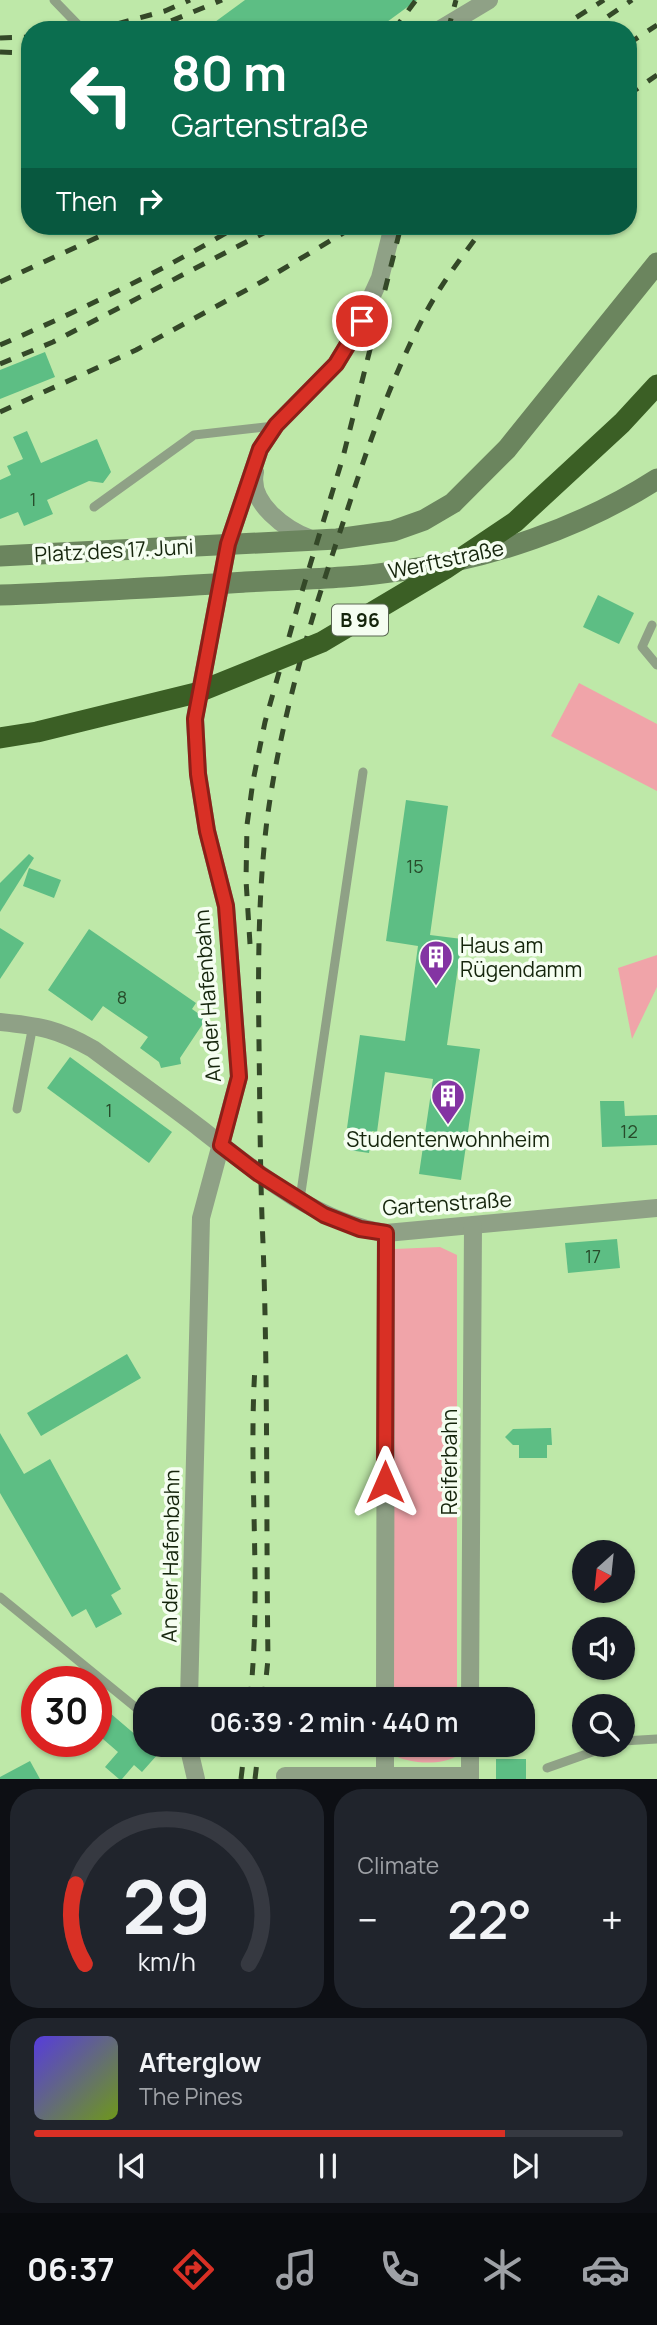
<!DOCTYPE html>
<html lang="en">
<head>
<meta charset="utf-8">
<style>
  body { margin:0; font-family:Manrope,sans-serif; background:#20242c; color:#f1f3f6; height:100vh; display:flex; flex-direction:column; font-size:26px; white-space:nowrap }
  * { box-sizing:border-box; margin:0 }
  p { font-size:23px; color:#9ea1a6 }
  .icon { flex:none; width:38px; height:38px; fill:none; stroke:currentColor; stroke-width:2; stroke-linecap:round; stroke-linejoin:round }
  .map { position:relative; height:1779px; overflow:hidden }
  .side { display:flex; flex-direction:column; gap:10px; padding:10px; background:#0d0f14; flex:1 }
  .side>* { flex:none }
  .guide { position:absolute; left:21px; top:21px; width:616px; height:214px; border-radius:28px; box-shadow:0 2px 5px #0004; background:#0b6e4f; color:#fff; overflow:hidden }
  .needle { width:46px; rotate:207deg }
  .buttons { position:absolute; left:572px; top:1540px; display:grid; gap:14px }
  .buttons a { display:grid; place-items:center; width:63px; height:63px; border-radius:50%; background:#171b24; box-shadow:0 2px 5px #0004; font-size:35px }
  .speed { position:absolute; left:21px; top:1666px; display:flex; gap:14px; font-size:35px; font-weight:700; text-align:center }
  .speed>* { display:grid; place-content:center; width:91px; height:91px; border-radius:50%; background:#171b24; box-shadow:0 2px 5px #0004; line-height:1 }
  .speed .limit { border:10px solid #d22; background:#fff; color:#111 }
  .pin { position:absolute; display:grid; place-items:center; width:60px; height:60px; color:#fff; margin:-30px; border:4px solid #fff; border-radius:50%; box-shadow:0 2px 7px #0007 }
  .me { position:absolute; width:77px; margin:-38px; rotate:0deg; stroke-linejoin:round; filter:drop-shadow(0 0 5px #0008) }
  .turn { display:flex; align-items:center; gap:24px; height:147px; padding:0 35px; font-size:32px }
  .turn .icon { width:91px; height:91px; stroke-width:2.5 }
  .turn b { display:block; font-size:49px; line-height:60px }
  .then { display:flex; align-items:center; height:66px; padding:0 35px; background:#0003; gap:14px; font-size:26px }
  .big { font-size:52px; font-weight:600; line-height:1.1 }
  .side .card { flex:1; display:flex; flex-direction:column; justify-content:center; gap:10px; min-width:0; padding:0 24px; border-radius:28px; background:#20242c }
  .side .dial { align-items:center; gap:0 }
  .dial svg { height:182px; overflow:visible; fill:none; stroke:#363941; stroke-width:7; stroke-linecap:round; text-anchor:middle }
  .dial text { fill:#f1f3f6; stroke:none }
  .song { display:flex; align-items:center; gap:21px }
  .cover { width:84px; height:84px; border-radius:10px; background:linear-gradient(135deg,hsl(250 70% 55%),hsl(80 70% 35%)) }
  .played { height:7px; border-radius:4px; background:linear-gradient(90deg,#d93025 80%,#363941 80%) }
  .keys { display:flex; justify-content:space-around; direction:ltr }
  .heat { display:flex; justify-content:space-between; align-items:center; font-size:38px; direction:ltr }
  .side .tiles { flex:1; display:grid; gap:10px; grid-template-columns:1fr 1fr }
  .card:last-child { grid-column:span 2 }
  .trip { position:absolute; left:133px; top:1687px; width:402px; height:70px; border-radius:28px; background:#171b24; box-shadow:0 2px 5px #0004; font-weight:600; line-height:70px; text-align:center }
  .tabs { display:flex; height:112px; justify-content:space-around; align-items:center; background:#090b0e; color:#9ea1a6 }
  .tabs .icon { width:49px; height:49px }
  .tabs .selected { color:#d93025 }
  .tabs b { font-size:32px; color:#f1f3f6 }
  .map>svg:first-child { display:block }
  .green { fill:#f0a4a9 }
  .building { fill:#5dbe84 }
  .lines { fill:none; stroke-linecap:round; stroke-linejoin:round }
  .lane { stroke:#8fa186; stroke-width:9 }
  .street { stroke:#8fa186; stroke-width:18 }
  .secondary { stroke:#6b855e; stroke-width:21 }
  .rail { stroke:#344828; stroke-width:5; stroke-dasharray:12 12; stroke-linecap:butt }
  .highway-bridge { stroke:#3b5f25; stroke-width:21 }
  .route-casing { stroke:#8d1f18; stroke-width:18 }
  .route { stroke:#d93025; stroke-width:12 }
  .labels { text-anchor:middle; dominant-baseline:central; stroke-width:7; stroke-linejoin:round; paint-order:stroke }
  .number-label { font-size:18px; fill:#274b2a }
  .shield { fill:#f5fef1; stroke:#586651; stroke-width:2 }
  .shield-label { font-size:19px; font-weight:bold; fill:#15250c }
  .street-label { font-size:21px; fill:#15250c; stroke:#f5fef1 }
  .poi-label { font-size:21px; fill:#15250c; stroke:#f5fef1; text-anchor:start }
</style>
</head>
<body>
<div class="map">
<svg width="657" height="1779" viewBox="0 0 657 1779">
  <rect width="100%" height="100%" fill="#bee8a8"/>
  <!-- green -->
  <g class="green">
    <path d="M579 683 657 724V791L551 736Z"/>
    <path d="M657 955V987L632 1039 618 968Z"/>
    <path d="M440 1247 457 1255V1699H389L390 1257 395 1249Z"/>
    <path d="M390 1745H457V1756C440 1766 408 1764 392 1754Z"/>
  </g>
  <!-- building -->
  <g class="building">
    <path d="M245 0H417L376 30H204Z"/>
    <path d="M45 352 55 377 0 399V370Z"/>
    <path d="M27 431 41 463 97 439 111 472 103 483 89 481 47 500 53 514 24 526 18 512 0 519V480L11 475 7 466 23 459 13 437Z"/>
    <path d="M598 595 634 613 619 644 583 627Z"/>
    <path d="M406 800 448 806 430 935 462 939 447 1045 480 1049 461 1180 419 1174 433 1079 385 1072 377 1132 372 1131 369 1153 349 1150 352 1128H347L360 1035 405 1041 418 946 386 941Z"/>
    <path d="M29 854 34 858 0 912V883Z"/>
    <path d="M29 868 61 880 54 898 23 886Z"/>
    <path d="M0 928 24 943 0 979Z"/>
    <path d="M89 929 196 1003 192 1009 206 1019 180 1058 181 1064 161 1068 159 1062 140 1048 148 1037 103 1006 92 1021 48 990Z"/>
    <path d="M70 1057 172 1132 149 1163 47 1088Z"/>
    <path d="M600 1101H624L625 1116 657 1115V1145L602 1147Z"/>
    <path d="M617 1239 620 1268 568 1273 565 1243Z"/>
    <path d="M127 1354 141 1378 41 1436 27 1413Z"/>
    <path d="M551 1428 552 1445H547V1458H519V1445H513L505 1437 513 1429Z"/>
    <path d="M0 1433 24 1474 50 1459 121 1589 111 1595 122 1614 96 1628 86 1609 72 1617 0 1493Z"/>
    <path d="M96 1701 158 1754 142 1772 134 1765 122 1779H119L105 1767 118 1752 96 1733Z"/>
    <rect x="496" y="1759" width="30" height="20"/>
    <path d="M30 1761 40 1779H0V1777Z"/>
  </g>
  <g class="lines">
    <!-- lane -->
    <g class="lane">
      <path d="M54 0 83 30"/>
      <path d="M94 507 194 435 274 426"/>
      <path d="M652 625 642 647 657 665"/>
      <path d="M17 1109 33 1025"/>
      <path d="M300 1199 363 772"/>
      <path d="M0 1597 145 1715"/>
      <path d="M623 1741 657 1739"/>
      <path d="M547 1768 612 1745"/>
    </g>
    <!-- street -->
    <g class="street">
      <path d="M439 30 489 0"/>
      <path d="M255 472C248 503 286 530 311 539"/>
      <path d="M0 1022C40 1026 58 1029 93 1049 129 1076 166 1102 201 1129 256 1172 315 1222 386 1233L657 1208"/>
      <path d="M189 1699 201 1218 239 1077 226 906 207 831 198 774 195 718 228 544 260 449 276 425 336 364 354 335 380 278 393 226"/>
      <path d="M385 1699 386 1233"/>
      <path d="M470 1699 473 1226"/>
      <path d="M188 1745 196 1779"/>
      <path d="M285 1776H470"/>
      <path d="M385 1776V1745"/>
      <path d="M470 1779V1745"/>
    </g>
    <!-- secondary -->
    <g class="secondary">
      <path d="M0 556 337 539 393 531 424 520 453 503 507 449 657 263"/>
      <path d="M0 595C82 592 163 587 245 582 296 579 348 579 399 571 489 559 581 528 657 479"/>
    </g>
    <!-- rail -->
    <g class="rail">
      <path d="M94 30 165 11 190 0"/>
      <path d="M149 30 222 0"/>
      <path d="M394 30 416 0"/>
      <path d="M448 30 456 0"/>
      <path d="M556 30 604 0"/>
      <path d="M588 30 632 0"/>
      <path d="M0 38 30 37"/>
      <path d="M628 44 657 25"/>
      <path d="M0 52 30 53"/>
      <path d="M628 95 657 75"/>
      <path d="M0 282 122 226"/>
      <path d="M0 345C81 310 162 271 238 226"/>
      <path d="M0 364 53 342 277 226"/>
      <path d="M0 412 136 350 263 281 355 226"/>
      <path d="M250 944 246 880 247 825 253 781 265 722 300 598 343 457 401 226"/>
      <path d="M250 1699C262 1588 248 1478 255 1367"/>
      <path d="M264 1699 268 1659C266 1520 268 1381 263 1243 260 1176 260 1109 259 1043 258 968 258 894 267 820 281 715 313 611 347 511 368 446 391 379 423 318 440 285 463 255 485 226"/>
      <path d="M241 1779 245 1745"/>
      <path d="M255 1779 259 1745"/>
    </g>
    <!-- highway-bridge -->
    <path class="highway-bridge" d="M0 738 37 732 196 693 322 642 445 569 515 522 622 423 657 385"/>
  </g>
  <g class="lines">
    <!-- route casing -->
    <g class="route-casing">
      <path id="route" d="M362 321 336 364 276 425 260 449 228 544 195 719 198 774 207 831 226 906 239 1077 221 1145 259 1174 324 1215 360 1229 386 1233 385 1482"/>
    </g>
    <!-- route -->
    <use href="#route" class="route"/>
  </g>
  <!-- icons -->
  <defs>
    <g id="building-pin" transform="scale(1.75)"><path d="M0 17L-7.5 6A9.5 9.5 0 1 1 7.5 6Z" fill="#8434a3" stroke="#f5fef1"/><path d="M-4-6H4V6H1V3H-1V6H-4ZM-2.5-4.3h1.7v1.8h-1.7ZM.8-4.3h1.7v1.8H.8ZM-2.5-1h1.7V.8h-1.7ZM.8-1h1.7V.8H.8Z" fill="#fff"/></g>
  </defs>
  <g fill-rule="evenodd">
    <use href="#building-pin" x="436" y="957"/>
    <use href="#building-pin" x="448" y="1096"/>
  </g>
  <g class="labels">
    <!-- number labels -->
    <g class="number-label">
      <text x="33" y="499">1</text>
      <text x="415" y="866">15</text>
      <text x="122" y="997">8</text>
      <text x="109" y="1110">1</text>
      <text x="629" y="1131">12</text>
      <text x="593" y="1256">17</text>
    </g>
    <!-- shield labels -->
    <rect class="shield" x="332" y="604.5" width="56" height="31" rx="5"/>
    <g class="shield-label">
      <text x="360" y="620">B 96</text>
    </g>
    <!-- street labels -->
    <g class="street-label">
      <text transform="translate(114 550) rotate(-3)">Platz des 17. Juni</text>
      <text transform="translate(446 559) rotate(-12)">Werftstraße</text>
      <text transform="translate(207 996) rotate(-94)">An der Hafenbahn</text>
      <text transform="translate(447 1203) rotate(-4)">Gartenstraße</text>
      <text transform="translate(449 1462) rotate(-90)">Reiferbahn</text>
      <text transform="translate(170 1556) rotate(-89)">An der Hafenbahn</text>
    </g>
    <!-- poi labels -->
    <g class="poi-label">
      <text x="460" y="945">Haus am<tspan x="460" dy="24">Rügendamm</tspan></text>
      <text x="448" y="1139" text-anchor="middle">Studentenwohnheim</text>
    </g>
  </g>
</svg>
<div class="buttons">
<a><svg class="needle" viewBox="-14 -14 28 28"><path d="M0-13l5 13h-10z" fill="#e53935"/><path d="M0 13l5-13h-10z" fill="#9ea1a6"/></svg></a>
<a><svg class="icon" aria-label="sound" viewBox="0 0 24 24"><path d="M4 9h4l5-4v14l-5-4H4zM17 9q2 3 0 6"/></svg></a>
<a><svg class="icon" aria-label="search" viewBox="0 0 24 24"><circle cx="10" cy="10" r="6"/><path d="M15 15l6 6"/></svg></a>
</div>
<div class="speed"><div class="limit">30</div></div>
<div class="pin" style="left:362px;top:321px;background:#d93025"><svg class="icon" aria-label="arrive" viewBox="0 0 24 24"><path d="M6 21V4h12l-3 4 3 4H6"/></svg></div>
<svg class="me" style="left:385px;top:1482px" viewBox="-20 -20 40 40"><path d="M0-17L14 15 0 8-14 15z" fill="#d93025" stroke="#fff" stroke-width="4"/></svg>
<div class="trip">06:39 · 2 min · 440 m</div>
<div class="guide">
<div class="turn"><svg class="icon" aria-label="left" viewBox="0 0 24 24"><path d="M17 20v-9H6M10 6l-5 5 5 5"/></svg><div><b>80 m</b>Gartenstraße</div></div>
<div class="then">Then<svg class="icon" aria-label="right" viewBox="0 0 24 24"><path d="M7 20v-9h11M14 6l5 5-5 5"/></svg></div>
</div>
</div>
<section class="side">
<div class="tiles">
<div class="card dial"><svg viewBox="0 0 100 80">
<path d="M14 69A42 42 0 1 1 86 69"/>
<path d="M14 69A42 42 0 0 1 10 34" stroke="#d93025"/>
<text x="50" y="56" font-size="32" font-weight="700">29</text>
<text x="50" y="72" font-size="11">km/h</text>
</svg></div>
<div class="card"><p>Climate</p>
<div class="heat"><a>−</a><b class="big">22°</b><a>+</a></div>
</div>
<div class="card">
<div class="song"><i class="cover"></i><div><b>Afterglow</b><p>The Pines</p></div></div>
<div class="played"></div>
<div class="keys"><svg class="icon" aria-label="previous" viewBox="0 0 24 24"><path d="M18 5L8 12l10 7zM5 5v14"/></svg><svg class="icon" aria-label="pause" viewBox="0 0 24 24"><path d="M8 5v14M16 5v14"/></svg><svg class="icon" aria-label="next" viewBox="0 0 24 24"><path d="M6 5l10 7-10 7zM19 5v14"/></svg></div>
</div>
</div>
</section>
<nav class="tabs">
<b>06:37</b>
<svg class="icon selected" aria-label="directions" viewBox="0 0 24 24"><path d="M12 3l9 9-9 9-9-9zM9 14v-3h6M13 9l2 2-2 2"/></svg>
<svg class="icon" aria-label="music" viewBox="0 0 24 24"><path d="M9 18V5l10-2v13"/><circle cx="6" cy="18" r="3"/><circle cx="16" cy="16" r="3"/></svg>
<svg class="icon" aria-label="phone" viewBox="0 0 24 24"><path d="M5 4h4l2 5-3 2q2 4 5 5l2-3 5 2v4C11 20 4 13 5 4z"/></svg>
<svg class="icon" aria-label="climate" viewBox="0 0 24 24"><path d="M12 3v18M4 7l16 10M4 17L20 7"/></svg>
<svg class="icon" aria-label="car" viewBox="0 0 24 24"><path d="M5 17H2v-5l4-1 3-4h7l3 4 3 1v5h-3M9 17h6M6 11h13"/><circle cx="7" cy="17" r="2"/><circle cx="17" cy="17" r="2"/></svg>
</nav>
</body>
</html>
